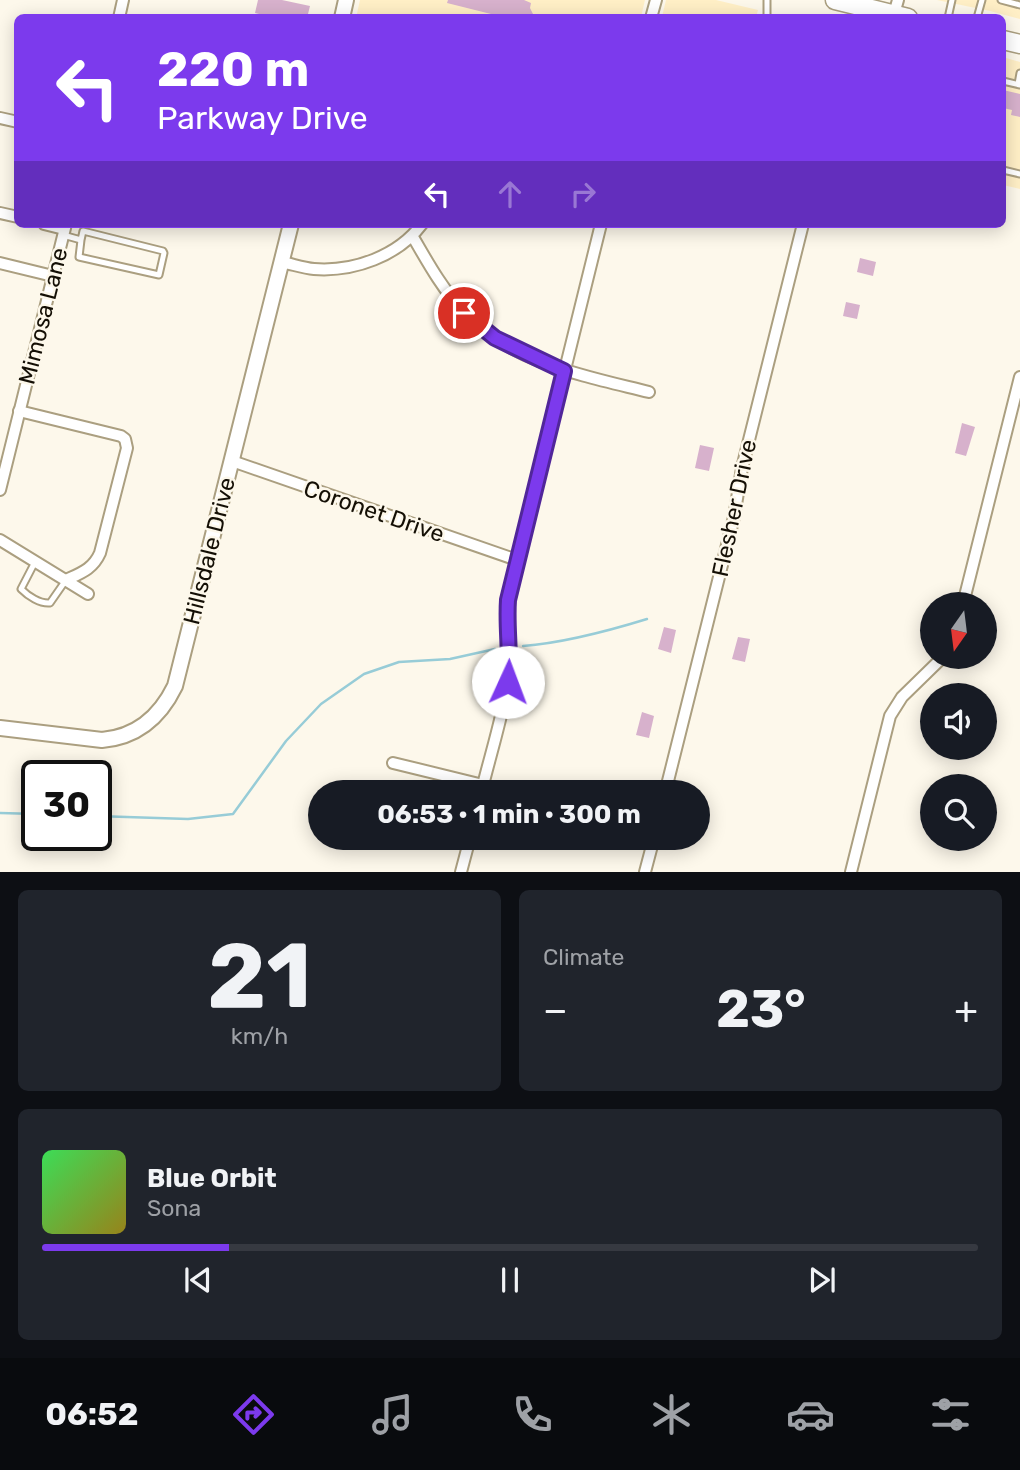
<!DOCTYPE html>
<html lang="en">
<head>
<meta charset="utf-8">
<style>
  body { margin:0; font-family:Rubik,sans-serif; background:#20242c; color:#f1f3f6; height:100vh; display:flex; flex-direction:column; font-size:26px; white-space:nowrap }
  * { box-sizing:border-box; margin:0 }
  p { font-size:23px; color:#9ea1a6 }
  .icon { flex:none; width:38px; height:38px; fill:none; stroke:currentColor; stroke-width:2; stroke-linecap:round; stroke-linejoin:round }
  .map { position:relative; height:872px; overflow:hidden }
  .drawer { display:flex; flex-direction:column; gap:18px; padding:18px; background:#0d0f14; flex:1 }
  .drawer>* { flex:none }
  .guide { position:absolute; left:14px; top:14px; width:992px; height:214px; border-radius:10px; box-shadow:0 4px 18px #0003; background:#7c3aed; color:#fff; overflow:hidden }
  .needle { width:46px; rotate:194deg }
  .buttons { position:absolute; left:920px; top:592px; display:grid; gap:14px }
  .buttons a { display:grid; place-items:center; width:77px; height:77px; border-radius:50%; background:#171b24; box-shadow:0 4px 18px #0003; font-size:35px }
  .speed { position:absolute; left:21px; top:760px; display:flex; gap:14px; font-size:35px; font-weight:700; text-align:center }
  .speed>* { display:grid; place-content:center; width:91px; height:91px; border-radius:50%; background:#171b24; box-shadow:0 4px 18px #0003; line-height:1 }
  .speed .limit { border:4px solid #111; border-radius:10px; background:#fff; color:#111 }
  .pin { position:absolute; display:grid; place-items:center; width:60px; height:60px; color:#fff; margin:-30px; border:4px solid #fff; border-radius:50%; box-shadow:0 2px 7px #0007 }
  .me { position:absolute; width:77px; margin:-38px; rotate:2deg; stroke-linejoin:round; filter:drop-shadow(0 0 5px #0008) }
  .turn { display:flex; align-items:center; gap:24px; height:147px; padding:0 28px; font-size:32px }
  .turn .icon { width:91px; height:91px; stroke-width:2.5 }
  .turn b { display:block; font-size:49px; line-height:60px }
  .lanes { display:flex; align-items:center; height:66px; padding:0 28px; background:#0003; justify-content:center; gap:35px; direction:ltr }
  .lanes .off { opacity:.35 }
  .big { font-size:52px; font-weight:700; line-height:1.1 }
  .drawer .card { flex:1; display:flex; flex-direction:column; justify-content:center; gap:10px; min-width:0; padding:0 24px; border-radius:10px; background:#20242c }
  .drawer .dial { align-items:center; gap:0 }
  .dial b { font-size:91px; line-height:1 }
  .song { display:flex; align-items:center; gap:21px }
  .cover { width:84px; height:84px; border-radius:10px; background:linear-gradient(135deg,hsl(130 70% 55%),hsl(50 70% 35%)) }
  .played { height:7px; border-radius:4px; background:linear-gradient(90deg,#7c3aed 20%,#363941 20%) }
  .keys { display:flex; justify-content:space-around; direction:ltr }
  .heat { display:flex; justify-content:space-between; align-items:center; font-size:38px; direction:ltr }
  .drawer .tiles { flex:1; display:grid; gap:18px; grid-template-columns:1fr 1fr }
  .card:last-child { grid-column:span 2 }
  .trip { position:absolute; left:308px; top:780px; width:402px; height:70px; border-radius:35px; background:#171b24; box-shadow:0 4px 18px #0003; font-weight:700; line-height:70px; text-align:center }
  .dock { display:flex; height:112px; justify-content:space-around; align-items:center; background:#090b0e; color:#9ea1a6 }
  .dock .icon { width:49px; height:49px }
  .dock .selected { color:#7c3aed }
  .dock b { font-size:32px; color:#f1f3f6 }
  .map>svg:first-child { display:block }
  .built { fill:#ffefc6 }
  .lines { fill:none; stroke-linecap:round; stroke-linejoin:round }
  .stream { stroke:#97ccd7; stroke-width:2.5 }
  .building { fill:#d7b1cc }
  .service-casing { stroke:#ab9f80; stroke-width:9 }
  .minor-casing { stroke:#ab9f80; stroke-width:14 }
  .tertiary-casing { stroke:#ab9f80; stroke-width:18 }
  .trunk-casing { stroke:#ab9f80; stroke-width:21 }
  .service { stroke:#fff; stroke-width:5 }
  .minor { stroke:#fff; stroke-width:10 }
  .tertiary { stroke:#fff; stroke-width:14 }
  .trunk { stroke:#fff; stroke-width:18 }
  .route-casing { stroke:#51269a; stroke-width:18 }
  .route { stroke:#7c3aed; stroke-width:12 }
  .labels { text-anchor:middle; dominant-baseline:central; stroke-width:5; stroke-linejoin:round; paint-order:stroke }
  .street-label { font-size:23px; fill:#140f05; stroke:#fdf8eb }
</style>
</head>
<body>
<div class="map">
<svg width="1020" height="872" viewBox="0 0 1020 872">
  <rect width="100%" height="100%" fill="#fdf8eb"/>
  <!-- built -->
  <g class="built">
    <path d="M360 0H645L641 17 356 18Z"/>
    <path d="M666 0H716L758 10 756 17H662Z"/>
    <path d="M937 0H1020V19L990 11Z"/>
    <path d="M1003 57 1020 62V189L1003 185Z"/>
  </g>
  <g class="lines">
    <!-- stream -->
    <g class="stream">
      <path d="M523 646C563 643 608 631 647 619"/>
      <path d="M0 813 37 814"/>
      <path d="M96 816 188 819 233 814 286 741 321 704 364 674 399 662 450 659 495 649"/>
    </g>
  </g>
  <!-- building -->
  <g class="building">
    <path d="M258 0H282L310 6 307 18H276L255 13Z"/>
    <path d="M448 0H524L531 3 530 8 535 18H507L447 3Z"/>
    <path d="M1003 90 1020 94V117L1011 115 1012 110 1003 108Z"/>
    <path d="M860 258 876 262 873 276 857 272Z"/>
    <path d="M846 302 860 305 857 319 843 316Z"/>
    <path d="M962 423 975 427 966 456 955 453Z"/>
    <path d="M700 445 714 448 709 471 695 468Z"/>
    <path d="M664 627 676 630 671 653 658 649Z"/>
    <path d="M738 637 750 639 745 662 732 659Z"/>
    <path d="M642 712 654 716 649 738 636 735Z"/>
  </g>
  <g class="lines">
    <!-- service casing -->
    <g class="service-casing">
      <g id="service">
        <path d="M767 0V18"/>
        <path d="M1001 0 1020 5"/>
        <path d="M948 18 952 0"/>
        <path d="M977 18 982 0"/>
        <path d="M1003 81 1020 85"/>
        <path d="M1018 84 1020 73"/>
        <path d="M1003 170 1020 174"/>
        <path d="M63 235 81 240 83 231 163 251 164 253 159 275 79 257 81 240"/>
        <path d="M35 562 21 589C28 596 40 604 50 603L66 580"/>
      </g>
    </g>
    <!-- minor casing -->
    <g class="minor-casing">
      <g id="minor">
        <path d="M894 14 898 0"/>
        <path d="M119 18 123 0"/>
        <path d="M651 18 656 0"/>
        <path d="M0 118 18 122"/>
        <path d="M0 213 18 217"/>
        <path d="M44 224 64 229"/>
        <path d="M413 237C428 263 443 290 464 312 511 363 585 376 649 392"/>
        <path d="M281 262C292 264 303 268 314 269 354 272 398 256 422 224"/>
        <path d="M0 263 53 276"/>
        <path d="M19 411 121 436 125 439 127 448 100 553C93 569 81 573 66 580"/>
        <path d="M232 461 517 560"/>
        <path d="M0 490 66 224"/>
        <path d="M0 540 88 594"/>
        <path d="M963 604 1020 377"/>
        <path d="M393 763 483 785"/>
        <path d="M481 793C490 756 502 719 508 682 513 655 506 628 508 600L601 224"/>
        <path d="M665 793 734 517 742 468 803 224"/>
        <path d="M461 872 470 838"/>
        <path d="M645 872 654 838"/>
        <path d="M851 872 890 716 902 697 944 656"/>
      </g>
    </g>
    <!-- tertiary casing -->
    <g class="tertiary-casing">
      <g id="tertiary">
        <path d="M342 18 346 0"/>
        <path d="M0 728 102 740C137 737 160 717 175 686L291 224"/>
      </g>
    </g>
    <!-- trunk casing -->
    <g class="trunk-casing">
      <g id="trunk">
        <path d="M835 0 908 18"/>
        <path d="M1003 40 1020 44"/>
      </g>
    </g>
    <!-- service -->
    <use href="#service" class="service"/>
    <!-- minor -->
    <use href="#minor" class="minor"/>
    <!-- tertiary -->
    <use href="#tertiary" class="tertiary"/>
    <!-- trunk -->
    <use href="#trunk" class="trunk"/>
  </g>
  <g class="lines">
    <!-- route casing -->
    <g class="route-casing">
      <path id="route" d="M464 313 495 338 564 371 508 600C506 628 511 655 508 682"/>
    </g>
    <!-- route -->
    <use href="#route" class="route"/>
  </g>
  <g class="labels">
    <!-- street labels -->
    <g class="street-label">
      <text transform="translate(43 316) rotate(-76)">Mimosa Lane</text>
      <text transform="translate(734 508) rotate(-78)">Flesher Drive</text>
      <text transform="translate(374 511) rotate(19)">Coronet Drive</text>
      <text transform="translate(209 551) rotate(-76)">Hillsdale Drive</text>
    </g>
  </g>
</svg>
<div class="buttons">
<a><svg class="needle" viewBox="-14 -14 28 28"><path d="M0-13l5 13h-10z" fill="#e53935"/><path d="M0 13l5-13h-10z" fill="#9ea1a6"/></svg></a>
<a><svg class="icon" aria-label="sound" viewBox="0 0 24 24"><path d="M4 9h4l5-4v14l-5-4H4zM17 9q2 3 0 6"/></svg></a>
<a><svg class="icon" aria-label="search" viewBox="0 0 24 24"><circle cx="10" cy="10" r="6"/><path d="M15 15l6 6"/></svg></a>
</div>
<div class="speed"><div class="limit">30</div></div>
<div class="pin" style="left:464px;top:313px;background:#d93025"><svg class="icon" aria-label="arrive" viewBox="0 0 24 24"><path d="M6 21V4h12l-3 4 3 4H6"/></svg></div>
<svg class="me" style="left:508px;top:682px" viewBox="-20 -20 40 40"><circle r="19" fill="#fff"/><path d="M0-13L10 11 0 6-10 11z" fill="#7c3aed"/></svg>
<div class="trip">06:53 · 1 min · 300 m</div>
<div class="guide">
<div class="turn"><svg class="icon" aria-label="left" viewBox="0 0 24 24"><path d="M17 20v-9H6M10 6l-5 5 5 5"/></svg><div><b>220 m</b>Parkway Drive</div></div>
<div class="lanes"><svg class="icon" aria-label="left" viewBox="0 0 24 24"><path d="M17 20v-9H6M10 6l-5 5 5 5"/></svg><svg class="icon off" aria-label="ahead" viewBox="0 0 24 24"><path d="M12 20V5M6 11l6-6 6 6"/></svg><svg class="icon off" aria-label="right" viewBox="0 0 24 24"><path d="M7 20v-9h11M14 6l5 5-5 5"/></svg></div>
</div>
</div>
<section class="drawer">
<div class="tiles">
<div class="card dial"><b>21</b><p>km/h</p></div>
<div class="card"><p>Climate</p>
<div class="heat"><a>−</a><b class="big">23°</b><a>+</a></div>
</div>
<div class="card">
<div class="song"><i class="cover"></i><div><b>Blue Orbit</b><p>Sona</p></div></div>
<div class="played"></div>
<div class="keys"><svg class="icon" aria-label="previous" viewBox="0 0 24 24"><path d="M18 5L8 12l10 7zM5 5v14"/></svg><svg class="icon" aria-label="pause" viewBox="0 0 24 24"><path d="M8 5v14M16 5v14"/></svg><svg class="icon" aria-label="next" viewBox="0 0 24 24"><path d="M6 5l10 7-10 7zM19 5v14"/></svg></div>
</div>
</div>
</section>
<nav class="dock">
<b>06:52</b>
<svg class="icon selected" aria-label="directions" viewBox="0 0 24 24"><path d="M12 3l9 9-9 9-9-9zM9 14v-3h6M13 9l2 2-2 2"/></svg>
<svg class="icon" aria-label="music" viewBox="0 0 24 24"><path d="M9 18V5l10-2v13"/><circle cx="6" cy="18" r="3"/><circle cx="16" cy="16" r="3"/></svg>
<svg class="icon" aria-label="phone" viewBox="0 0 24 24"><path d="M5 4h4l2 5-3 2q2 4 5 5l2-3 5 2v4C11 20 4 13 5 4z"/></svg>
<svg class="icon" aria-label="climate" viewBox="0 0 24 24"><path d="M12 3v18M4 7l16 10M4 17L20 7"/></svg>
<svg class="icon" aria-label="car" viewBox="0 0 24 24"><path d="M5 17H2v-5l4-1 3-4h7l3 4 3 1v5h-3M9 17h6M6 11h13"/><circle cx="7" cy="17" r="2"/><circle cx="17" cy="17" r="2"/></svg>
<svg class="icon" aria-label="filters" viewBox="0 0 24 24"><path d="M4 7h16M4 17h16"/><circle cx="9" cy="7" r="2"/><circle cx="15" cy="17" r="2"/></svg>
</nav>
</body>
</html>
